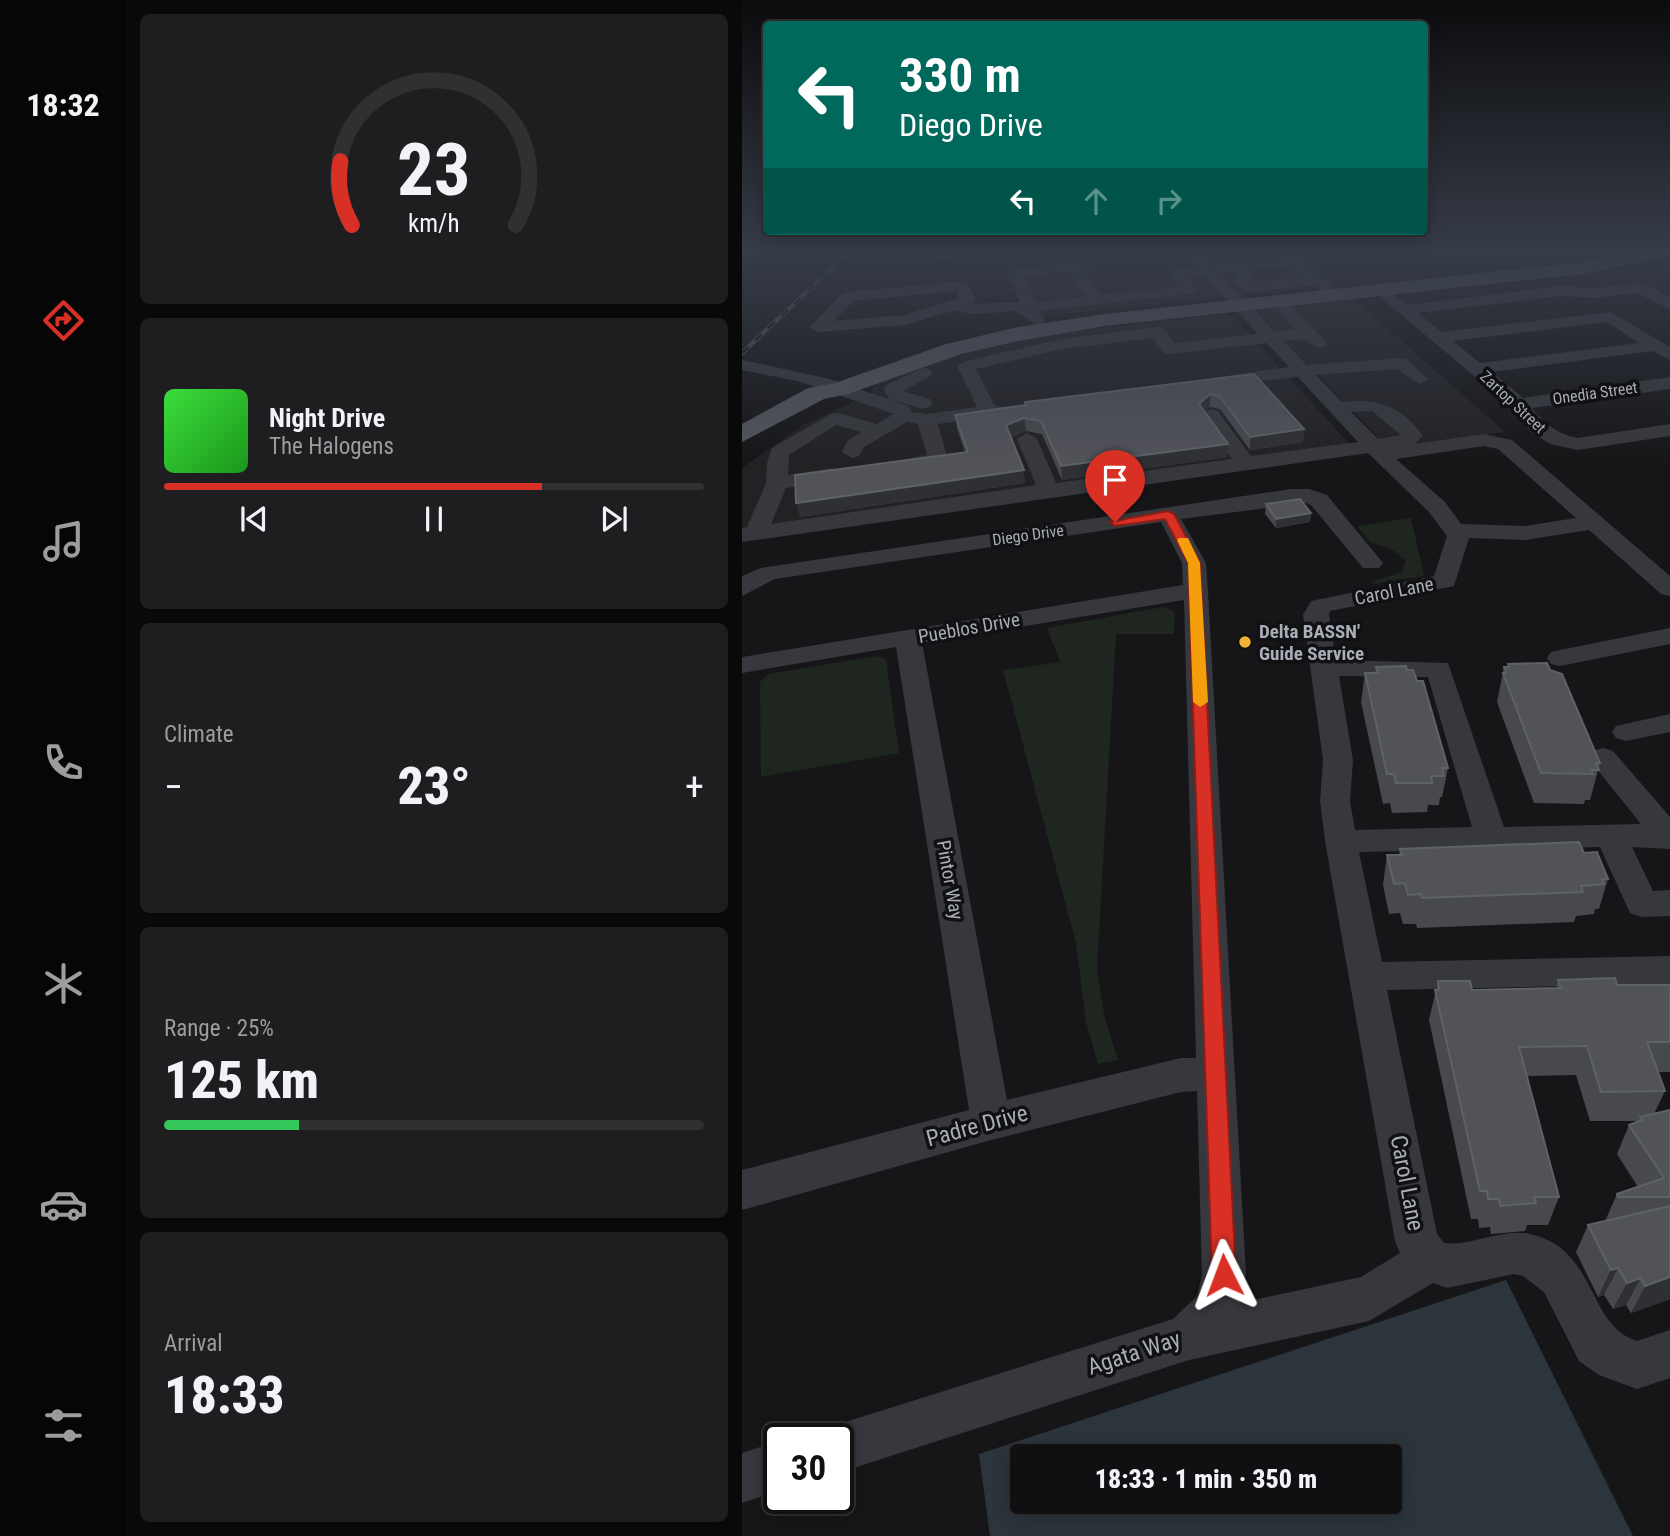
<!DOCTYPE html>
<html lang="en">
<head>
<meta charset="utf-8">
<style>
  body { margin:0; font-family:"Roboto Condensed",sans-serif; background:#1e1e20; color:#f1f3f6; height:100vh; display:flex; flex-direction:column; font-size:26px; white-space:nowrap }
  * { box-sizing:border-box; margin:0 }
  p { font-size:23px; color:#9c9d9f }
  .icon { flex:none; width:38px; height:38px; fill:none; stroke:currentColor; stroke-width:2; stroke-linecap:round; stroke-linejoin:round }
  .map { position:relative; flex:1; overflow:hidden }
  .panel { display:flex; flex-direction:column; gap:14px; padding:14px; background:#09090a; width:616px }
  .panel>* { flex:none }
  .guide { position:absolute; left:21px; top:21px; width:665px; height:214px; border-radius:7px; box-shadow:0 4px 18px #0003,0 0 0 2px #303032; background:#00695c; color:#fff; overflow:hidden }
  .speed { position:absolute; left:21px; top:1423px; display:flex; gap:14px; font-size:35px; font-weight:700; text-align:center }
  .speed>* { display:grid; place-content:center; width:91px; height:91px; border-radius:50%; background:#101012; box-shadow:0 4px 18px #0003,0 0 0 2px #303032; line-height:1 }
  .speed .limit { border:4px solid #111; border-radius:10px; background:#fff; color:#111 }
  .pin { position:absolute; display:grid; place-items:center; width:60px; height:60px; color:#fff; margin:-72px -30px; border-radius:50% 50% 50% 0; rotate:-45deg; box-shadow:0 0 7px #0007 }
  .pin .icon { rotate:45deg }
  .me { position:absolute; width:77px; margin:-38px; rotate:357deg; stroke-linejoin:round; filter:drop-shadow(0 0 5px #0008) }
  .turn { display:flex; align-items:center; gap:24px; height:147px; padding:0 21px; font-size:32px }
  .turn .icon { width:91px; height:91px; stroke-width:2.5 }
  .turn b { display:block; font-size:49px; line-height:60px }
  .lanes { display:flex; align-items:center; height:66px; padding:0 21px; background:#0003; justify-content:center; gap:35px; direction:ltr }
  .lanes .off { opacity:.35 }
  .big { font-size:52px; font-weight:800; line-height:1.1 }
  .panel .widget { flex:1; display:flex; flex-direction:column; justify-content:center; gap:10px; min-width:0; padding:0 24px; border-radius:10px; background:#1e1e20 }
  .panel .dial { align-items:center; gap:0 }
  .dial svg { height:182px; overflow:visible; fill:none; stroke:#303032; stroke-width:7; stroke-linecap:round; text-anchor:middle }
  .dial text { fill:#f1f3f6; stroke:none }
  .song { display:flex; align-items:center; gap:21px }
  .cover { width:84px; height:84px; border-radius:10px; background:linear-gradient(135deg,hsl(120 70% 55%),hsl(120 70% 35%)) }
  .played { height:7px; border-radius:4px; background:linear-gradient(90deg,#d93025 70%,#303032 70%) }
  .keys { display:flex; justify-content:space-around; direction:ltr }
  .heat { display:flex; justify-content:space-between; align-items:center; font-size:38px; direction:ltr }
  .charge { height:10px; border-radius:5px; background:linear-gradient(90deg,#34c759 25%,#303032 0) }
  .trip { position:absolute; left:268px; top:1444px; width:392px; height:70px; border-radius:7px; background:#101012; box-shadow:0 4px 18px #0003,0 0 0 2px #303032; font-weight:800; line-height:70px; text-align:center }
  main { display:flex; flex:1; min-height:0 }
  .dock { display:flex; flex-direction:column; width:126px; justify-content:space-around; align-items:center; background:#060607; color:#9c9d9f }
  .dock .icon { width:49px; height:49px }
  .dock .selected { color:#d93025 }
  .dock b { font-size:32px; color:#f1f3f6 }
  .map>svg:first-child { display:block }
  .built { fill:#222225 }
  .green { fill:#1e261f }
  .water { fill:#2c353c; fill-rule:evenodd }
  .lines { fill:none; stroke-linecap:round; stroke-linejoin:round }
  .minor { fill:#37383d; fill-rule:evenodd }
  .major { fill:#53555c; fill-rule:evenodd }
  .rail-casing { stroke:#4a4c52; stroke-width:4.5 }
  .rail { stroke:#111113; stroke-width:2.5; stroke-dasharray:9; stroke-linecap:butt }
  .wall { fill:#47494d }
  .shaded-wall { fill:#2f3033 }
  .building { fill:#525359; stroke:#5f6168; stroke-width:2 }
  .route { fill:#d93025; stroke:#8d1f18; stroke-width:2 }
  .slow { fill:#f59e0b }
  .poi-dot { fill:#f2b134; stroke:#111113; stroke-width:2.5 }
  .labels { text-anchor:middle; dominant-baseline:central; stroke-width:7; stroke-linejoin:round; paint-order:stroke }
  .far-street-label { font-size:16px; fill:#a8adb8; stroke:#111113 }
  .street-label { font-size:19px; fill:#a8adb8; stroke:#111113 }
  .poi-label { font-size:19px; font-weight:bold; fill:#a8adb8; stroke:#111113; text-anchor:start }
  .near-street-label { font-size:23px; fill:#a8adb8; stroke:#111113 }
</style>
</head>
<body>
<main>
<nav class="dock">
<b>18:32</b>
<svg class="icon selected" aria-label="directions" viewBox="0 0 24 24"><path d="M12 3l9 9-9 9-9-9zM9 14v-3h6M13 9l2 2-2 2"/></svg>
<svg class="icon" aria-label="music" viewBox="0 0 24 24"><path d="M9 18V5l10-2v13"/><circle cx="6" cy="18" r="3"/><circle cx="16" cy="16" r="3"/></svg>
<svg class="icon" aria-label="phone" viewBox="0 0 24 24"><path d="M5 4h4l2 5-3 2q2 4 5 5l2-3 5 2v4C11 20 4 13 5 4z"/></svg>
<svg class="icon" aria-label="climate" viewBox="0 0 24 24"><path d="M12 3v18M4 7l16 10M4 17L20 7"/></svg>
<svg class="icon" aria-label="car" viewBox="0 0 24 24"><path d="M5 17H2v-5l4-1 3-4h7l3 4 3 1v5h-3M9 17h6M6 11h13"/><circle cx="7" cy="17" r="2"/><circle cx="17" cy="17" r="2"/></svg>
<svg class="icon" aria-label="filters" viewBox="0 0 24 24"><path d="M4 7h16M4 17h16"/><circle cx="9" cy="7" r="2"/><circle cx="15" cy="17" r="2"/></svg>
</nav>
<section class="panel">
<div class="widget dial"><svg viewBox="0 0 100 80">
<path d="M14 69A42 42 0 1 1 86 69"/>
<path d="M14 69A42 42 0 0 1 9 41" stroke="#d93025"/>
<text x="50" y="56" font-size="32" font-weight="700">23</text>
<text x="50" y="72" font-size="11">km/h</text>
</svg></div>
<div class="widget">
<div class="song"><i class="cover"></i><div><b>Night Drive</b><p>The Halogens</p></div></div>
<div class="played"></div>
<div class="keys"><svg class="icon" aria-label="previous" viewBox="0 0 24 24"><path d="M18 5L8 12l10 7zM5 5v14"/></svg><svg class="icon" aria-label="pause" viewBox="0 0 24 24"><path d="M8 5v14M16 5v14"/></svg><svg class="icon" aria-label="next" viewBox="0 0 24 24"><path d="M6 5l10 7-10 7zM19 5v14"/></svg></div>
</div>
<div class="widget"><p>Climate</p>
<div class="heat"><a>−</a><b class="big">23°</b><a>+</a></div>
</div>
<div class="widget"><p>Range · 25%</p><b class="big">125 km</b><div class="charge"></div></div>
<div class="widget"><p>Arrival</p><b class="big">18:33</b></div>
</section>
<div class="map">
<svg width="928" height="1536" viewBox="0 0 928 1536">
  <rect width="100%" height="100%" fill="#161618"/>
  <!-- built -->
  <g class="built">
    <path d="M564 257 594 284 492 296 467 267Z"/>
    <path d="M347 262 357 278 456 268 482 297 296 317 280 304 262 270Z"/>
    <path d="M609 297 612 299 763 432 646 448 511 308Z"/>
    <path d="M481 314 491 317 616 453 0 542V468L61 425 130 393 131 384 212 356 261 344 324 332Z"/>
  </g>
  <!-- green -->
  <g class="green">
    <path d="M669 518 682 576 630 584V582L660 572 664 561 648 548 629 543 615 526Z"/>
    <path d="M421 607 433 612 432 634H374L355 969 362 1015 376 1060 356 1064 344 1022 334 943 261 670 318 662 305 628Z"/>
    <path d="M133 656 144 659 157 753 19 777 18 682 27 674Z"/>
  </g>
  <!-- water -->
  <path class="water" d="M764 1280 891 1536H248L237 1454ZM648 1456V1502H280V1456Z"/>
  <g class="lines">
    <!-- minor -->
    <g class="minor">
      <path d="M221 249H287L280 253 195 259 188 255 195 251Z"/>
      <path d="M439 249H454L469 265 556 258 589 285V291H579L571 285 507 292 492 282 496 271 477 273 533 332 553 329 535 309 543 304 549 306 582 339 585 343 582 347 576 348 562 339 542 341 565 365 659 358 665 359 686 379 677 384 655 369 574 375 600 402C635 398 660 406 681 436L672 444 742 434 770 440 928 576V596L919 594 847 530 783 540 727 538 712 586 588 611 587 615 594 660 706 663 762 827 899 824 846 758 851 751 861 748 871 751 928 817V849L890 847 911 891 928 890V916L900 917 888 913 858 847 617 852 640 962 928 956V984L645 990 695 1234 702 1243C730 1247 758 1228 788 1234 856 1249 844 1325 895 1341L928 1330V1378L895 1389 857 1375 837 1361 802 1292 781 1276 772 1274 705 1288 691 1283 627 1321 447 1360 96 1473V1438H75L78 1430 431 1319 455 1296 460 1275 455 1091 439 1092 249 1140 0 1210V1170L227 1110 154 647 0 673V657L441 585 440 563 419 522 33 579 0 596V576L19 568 549 489H567L585 495 637 558 641 563 637 568H621L569 505 564 503 439 519 464 563 466 592 504 1275 498 1303 619 1277 658 1253 653 1241 583 841 578 801 581 760 561 615 569 601 692 576 705 536 687 512 626 453 0 542V528L5 527 24 483 25 463 30 448 89 414 97 413 134 424 152 414 55 381 0 370V360L88 379 167 406 170 412 185 414 235 407 215 366 224 361 320 339 415 327 421 328 433 343 516 334 462 275 445 276 456 290 454 293 295 311 304 321 296 326 274 311 229 314 212 310 164 325 76 332 68 327 100 294 106 292 220 281 225 283 234 300 229 304 278 302 265 273 268 270 331 262 336 263 358 295 437 287 426 273 429 270 454 266ZM548 266 561 277 510 282V274L505 270ZM327 271 343 297 294 302 282 276ZM214 291 217 298 162 315 92 321 111 301ZM411 338 422 353 428 354 525 343 547 367 476 377 467 382 470 386 556 377 616 442 509 456 476 411 469 409 459 415 490 459 314 483 295 439 285 433 275 439 294 485 29 524 44 488 91 480 102 474 91 468 46 475 47 455 94 425 120 432 106 440 100 452 110 458 117 456 122 447 165 422 176 424 185 455 155 461 152 465 162 471 203 464 206 460 196 424 254 416 264 410 252 404 234 369 320 349ZM630 411 659 435 636 439 609 412ZM742 446 756 449 834 518 783 526 719 524 703 502 654 459ZM442 600 454 1058H439L265 1100 180 643ZM597 676 686 677 730 827 613 830 608 801 611 760Z"/>
      <path d="M641 249H657L658 251 651 255Z"/>
      <path d="M770 249H786L787 250 780 254Z"/>
      <path d="M895 283 909 286 928 297V309L895 293 852 298 820 296 676 313 700 332 868 312 928 347V360L911 351 750 372 781 398 928 377V389L790 408C803 424 815 434 836 438L928 424V436L836 450 808 444 789 432 770 408 630 290 638 285 666 305 820 286 852 288ZM865 322 897 343 738 363 711 341Z"/>
      <path d="M181 368 187 369 190 373 187 377 161 391 188 399 190 403 188 407 181 409 147 399 142 389 144 385Z"/>
      <path d="M928 628V644L818 666 809 664 805 658 809 652 818 650Z"/>
      <path d="M928 714V732L884 741 874 738 870 732 874 726Z"/>
      <path d="M37 1441V1491L0 1503V1453Z"/>
    </g>
    <!-- major -->
    <path class="major" d="M906 249H928V256L840 274 363 326 276 341 219 354 106 394 82 399 0 442V424L66 388 93 383 204 344 276 327 363 314 840 262Z"/>
    <!-- rail casing -->
    <g class="rail-casing">
      <path id="rail" d="M0 353 110 249"/>
    </g>
    <!-- rail -->
    <use href="#rail" class="rail"/>
  </g>
  <!-- wall -->
  <g class="wall">
    <path d="M512 374 562 429 561 442 508 450 478 409 468 407 462 411 486 444 485 457 320 480 300 434 284 431 269 437 283 483 58 517 223 452 215 428 213 415 283 405V402Z"/>
    <path d="M524 504 569 513 568 522 534 528 523 514Z"/>
    <path d="M766 664 808 670 858 763 848 800H843L842 804 792 803 755 702 762 667H766Z"/>
    <path d="M634 667 706 768 700 797H698L697 805H686L685 812 650 813 648 803 641 804 619 702 623 673H634Z"/>
    <path d="M658 849 842 853 866 879 857 909H853L852 914 834 916 832 922 675 928 674 924H661L658 913 647 914 641 885 645 855H657Z"/>
    <path d="M816 980 875 985H928V1072H916L923 1091 912 1114 928 1110V1299L889 1313 884 1305 871 1309 862 1295 856 1297 834 1252 846 1225 863 1221 875 1194 896 1187 875 1154 887 1125 896 1122V1121H848L834 1075 785 1076 817 1197 806 1225H785L783 1231 749 1234 748 1227 737 1228 736 1219H729L687 1020 696 981 730 990 814 988Z"/>
  </g>
  <!-- shaded-wall -->
  <g class="shaded-wall">
    <path d="M468 394V407L457 417V404Z"/>
    <path d="M282 418 284 431 265 438 264 425Z"/>
    <path d="M562 429 561 442 508 450V437Z"/>
    <path d="M486 444 485 457 320 480 319 466Z"/>
    <path d="M282 470 283 483 58 517 54 503Z"/>
    <path d="M569 513 568 522 534 528V519Z"/>
    <path d="M876 1268 862 1295 856 1297 869 1270Z"/>
    <path d="M928 1277V1299L889 1313 903 1286Z"/>
    <path d="M899 1278 884 1305 871 1309 885 1283Z"/>
  </g>
  <!-- building -->
  <g class="building">
    <path d="M512 374 562 429 508 437 478 397 468 394 457 404 486 444 319 466 299 421 282 418 264 425 282 470 54 503 53 475 226 452 213 415 284 405 283 402Z"/>
    <path d="M558 499 569 513 534 519 524 504Z"/>
    <path d="M805 663 808 670 820 674 858 763H854L857 770H849L851 774 799 773 761 673H764L762 667H767L766 664Z"/>
    <path d="M664 666 665 670H671L675 681H681L706 768H700L702 776H689L690 783H654L652 774H645L623 673H636L634 667Z"/>
    <path d="M837 842 842 853 855 852 866 879H860L862 884 839 886 841 892 680 898 679 894 666 895 663 883 652 884 645 855H660L658 849Z"/>
    <path d="M873 978 875 985H928V1042H905L923 1091 859 1092 845 1046 777 1047 817 1197H792L794 1203 758 1206 757 1199H746L745 1191H738L693 990H697L696 981H728L730 990 819 988 816 980Z"/>
    <path d="M928 1110V1197H876L875 1194 922 1178 887 1125 900 1120 898 1117Z"/>
    <path d="M928 1206V1277L903 1286 899 1278 885 1283 876 1268 869 1270 846 1225Z"/>
  </g>
  <!-- sky -->
  <linearGradient id="sky" x2="0" y2="1"><stop stop-color="#0c0c0d"/><stop offset="0.54" stop-color="#363c48"/><stop offset="1" stop-color="#363c48" stop-opacity="0"/></linearGradient>
  <rect width="928" height="464" fill="url(#sky)"/>
  <!-- route -->
  <path class="route" d="M426 511 432 514 458 563 494 1275 490 1284 482 1287 473 1284 470 1275 446 563 423 519 373 526 367 522Z"/>
  <!-- slow -->
  <path class="slow" d="M437 538H446L458 563 466 702 458 707 451 702 446 563 435 540Z"/>
  <!-- markers -->
  <circle class="poi-dot" cx="503" cy="642" r="7"/>
  <g class="labels">
    <!-- far-street labels -->
    <g class="far-street-label">
      <text transform="translate(853 393) rotate(-8)">Onedia Street</text>
      <text transform="translate(771 402) rotate(43)">Zartop Street</text>
      <text transform="translate(286 535) rotate(-8)">Diego Drive</text>
    </g>
    <!-- street labels -->
    <g class="street-label">
      <text transform="translate(652 591) rotate(-11)">Carol Lane</text>
      <text transform="translate(227 628) rotate(-10)">Pueblos Drive</text>
      <text transform="translate(208 880) rotate(80)">Pintor Way</text>
    </g>
    <!-- poi labels -->
    <g class="poi-label">
      <text x="517" y="631">Delta BASSN'<tspan x="517" dy="22">Guide Service</tspan></text>
    </g>
    <!-- near-street labels -->
    <g class="near-street-label">
      <text transform="translate(235 1126) rotate(-15)">Padre Drive</text>
      <text transform="translate(665 1183) rotate(79)">Carol Lane</text>
      <text transform="translate(392 1353) rotate(-18)">Agata Way</text>
    </g>
  </g>
</svg>
<div class="speed"><div class="limit">30</div></div>
<div class="pin" style="left:373px;top:522px;background:#d93025"><svg class="icon" aria-label="arrive" viewBox="0 0 24 24"><path d="M6 21V4h12l-3 4 3 4H6"/></svg></div>
<svg class="me" style="left:482px;top:1275px" viewBox="-20 -20 40 40"><path d="M0-17L14 15 0 8-14 15z" fill="#d93025" stroke="#fff" stroke-width="4"/></svg>
<div class="trip">18:33 · 1 min · 350 m</div>
<div class="guide">
<div class="turn"><svg class="icon" aria-label="left" viewBox="0 0 24 24"><path d="M17 20v-9H6M10 6l-5 5 5 5"/></svg><div><b>330 m</b>Diego Drive</div></div>
<div class="lanes"><svg class="icon" aria-label="left" viewBox="0 0 24 24"><path d="M17 20v-9H6M10 6l-5 5 5 5"/></svg><svg class="icon off" aria-label="ahead" viewBox="0 0 24 24"><path d="M12 20V5M6 11l6-6 6 6"/></svg><svg class="icon off" aria-label="right" viewBox="0 0 24 24"><path d="M7 20v-9h11M14 6l5 5-5 5"/></svg></div>
</div>
</div>
</main>
</body>
</html>
